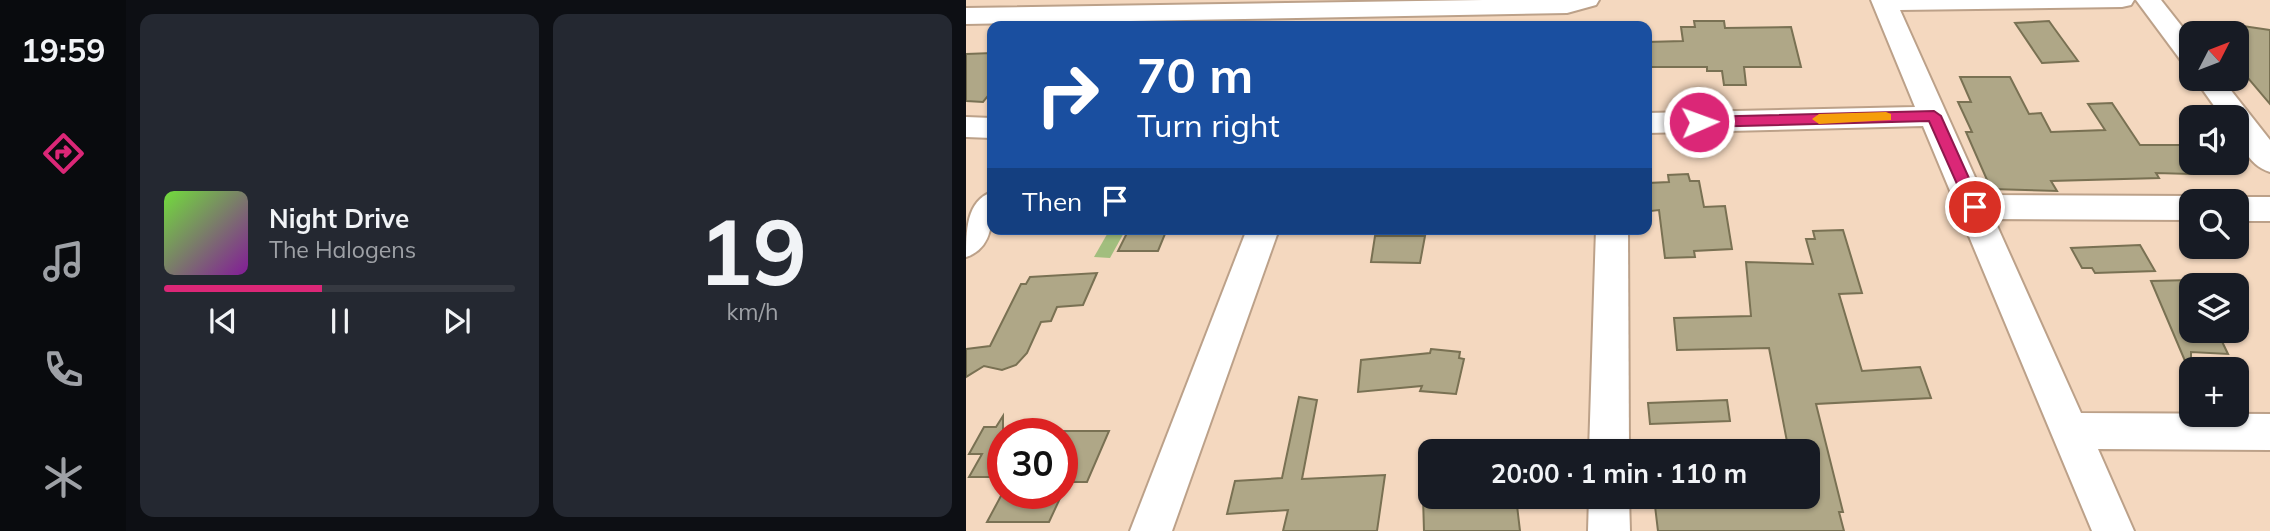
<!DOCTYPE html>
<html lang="en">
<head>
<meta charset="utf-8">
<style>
  body { margin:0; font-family:Mulish,sans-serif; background:#242831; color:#f1f3f6; height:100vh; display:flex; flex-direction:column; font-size:26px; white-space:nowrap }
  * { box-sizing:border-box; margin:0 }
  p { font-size:23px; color:#9ea1a6 }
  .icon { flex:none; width:38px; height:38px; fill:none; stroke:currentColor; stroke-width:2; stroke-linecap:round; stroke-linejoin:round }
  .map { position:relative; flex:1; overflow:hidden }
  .panel { display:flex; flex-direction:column; gap:14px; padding:14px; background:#0d0f14; width:840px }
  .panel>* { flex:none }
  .top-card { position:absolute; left:21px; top:21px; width:665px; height:214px; border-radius:14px; box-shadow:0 2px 5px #0004; background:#1a4fa0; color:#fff; overflow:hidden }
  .needle { width:46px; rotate:48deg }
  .controls { position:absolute; left:1213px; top:21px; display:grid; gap:14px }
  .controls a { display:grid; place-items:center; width:70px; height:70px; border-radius:14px; background:#171b24; box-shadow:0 2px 5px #0004; font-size:35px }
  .speed { position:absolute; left:21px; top:418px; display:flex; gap:14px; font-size:35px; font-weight:700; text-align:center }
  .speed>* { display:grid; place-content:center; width:91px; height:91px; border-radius:50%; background:#171b24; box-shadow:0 2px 5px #0004; line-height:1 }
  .speed .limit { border:10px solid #d22; background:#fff; color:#111 }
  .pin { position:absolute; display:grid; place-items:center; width:60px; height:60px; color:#fff; margin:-30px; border:4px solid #fff; border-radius:50%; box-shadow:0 2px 7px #0007 }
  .me { position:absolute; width:77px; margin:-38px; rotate:88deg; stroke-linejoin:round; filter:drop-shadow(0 0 5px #0008) }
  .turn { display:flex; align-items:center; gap:24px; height:147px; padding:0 35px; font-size:32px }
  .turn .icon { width:91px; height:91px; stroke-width:2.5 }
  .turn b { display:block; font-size:49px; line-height:60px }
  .then { display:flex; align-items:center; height:66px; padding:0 35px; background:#0003; gap:14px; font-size:26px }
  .panel .tile { flex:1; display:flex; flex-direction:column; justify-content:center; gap:10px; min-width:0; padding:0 24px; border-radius:14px; background:#242831 }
  .panel .dial { align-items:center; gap:0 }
  .dial b { font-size:91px; line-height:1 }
  .song { display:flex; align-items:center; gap:21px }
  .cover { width:84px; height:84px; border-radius:10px; background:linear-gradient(135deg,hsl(100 70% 55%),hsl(290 70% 35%)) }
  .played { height:7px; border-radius:4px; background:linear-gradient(90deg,#db2777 45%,#363941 45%) }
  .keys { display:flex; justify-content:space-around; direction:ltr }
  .panel .tiles { flex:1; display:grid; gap:14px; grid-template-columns:repeat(2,1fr) }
  .trip { position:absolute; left:452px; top:439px; width:402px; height:70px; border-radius:14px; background:#171b24; box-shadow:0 2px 5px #0004; font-weight:700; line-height:70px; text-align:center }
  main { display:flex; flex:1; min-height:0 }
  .menu { display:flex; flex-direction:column; width:126px; justify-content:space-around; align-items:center; background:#090b0e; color:#9ea1a6 }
  .menu .icon { width:49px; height:49px }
  .menu .selected { color:#db2777 }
  .menu b { font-size:32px; color:#f1f3f6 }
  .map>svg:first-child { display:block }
  .water { fill:#a2be7e }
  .building { fill:#afa787; stroke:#797153; stroke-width:2 }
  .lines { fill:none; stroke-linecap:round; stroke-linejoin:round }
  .minor-casing { stroke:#bca189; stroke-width:4 }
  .minor { fill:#fff; fill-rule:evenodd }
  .route { fill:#db2777; stroke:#8e194d; stroke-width:2 }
  .slow { fill:#f59e0b }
</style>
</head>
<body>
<main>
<nav class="menu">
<b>19:59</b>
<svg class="icon selected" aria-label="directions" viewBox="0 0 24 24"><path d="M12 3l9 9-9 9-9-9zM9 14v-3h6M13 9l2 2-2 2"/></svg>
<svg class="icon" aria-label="music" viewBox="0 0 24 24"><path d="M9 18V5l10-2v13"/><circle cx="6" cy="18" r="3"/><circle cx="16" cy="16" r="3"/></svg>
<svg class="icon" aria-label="phone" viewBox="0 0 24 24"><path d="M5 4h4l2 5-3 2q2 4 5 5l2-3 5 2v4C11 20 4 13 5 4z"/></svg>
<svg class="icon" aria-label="climate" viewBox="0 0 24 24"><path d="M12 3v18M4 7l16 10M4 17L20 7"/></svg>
</nav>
<section class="panel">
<div class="tiles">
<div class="tile">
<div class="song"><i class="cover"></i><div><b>Night Drive</b><p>The Halogens</p></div></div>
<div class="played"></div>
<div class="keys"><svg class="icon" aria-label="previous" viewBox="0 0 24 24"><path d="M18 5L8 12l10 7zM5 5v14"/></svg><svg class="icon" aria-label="pause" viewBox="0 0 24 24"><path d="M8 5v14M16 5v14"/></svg><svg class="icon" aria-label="next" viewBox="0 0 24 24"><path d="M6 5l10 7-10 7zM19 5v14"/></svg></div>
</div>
<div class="tile dial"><b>19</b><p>km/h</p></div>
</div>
</section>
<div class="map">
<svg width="1304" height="531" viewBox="0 0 1304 531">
  <rect width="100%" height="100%" fill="#f4d8bf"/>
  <!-- water -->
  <path class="water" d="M144 229H160L144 258 128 257Z"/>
  <!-- building -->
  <g class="building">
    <path d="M728 21H758L759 28 825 27 835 67H778L780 85H758L756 71H741V67H681V42L717 41 715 27H729Z"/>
    <path d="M1083 21 1088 28 1112 61 1076 63 1049 23Z"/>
    <path d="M1270 25 1304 30V104L1270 64V33H1244L1238 26Z"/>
    <path d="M26 53V91L17 102 0 101V54Z"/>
    <path d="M994 77H1044L1063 114 1075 113 1085 132 1139 130 1122 104 1146 103 1174 145H1225V174L1190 173 1193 178 1085 181 1091 191 1025 189 1000 132H1006L992 102H1005Z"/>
    <path d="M722 174 724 181H733L738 207 759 206 766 249 728 251 729 257 699 258 693 210 685 211 682 183 703 182 702 175Z"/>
    <path d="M163 229H201L192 251H152Z"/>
    <path d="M877 230 896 293 873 294 896 371 954 367 965 398 850 404 877 512H873L878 531H692L689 506 757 504 776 502V497H842V452H823L803 348 711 350 708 318 785 316 780 262 847 264 840 239H849L847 231Z"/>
    <path d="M409 236H459L454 263 405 262Z"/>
    <path d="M1174 245 1189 271 1129 273 1126 268H1116L1105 248Z"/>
    <path d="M131 273 117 305 91 307 85 321 75 322 61 353 50 365 36 370 18 366 0 377V349L24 346 55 284H60L64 277Z"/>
    <path d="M1225 280V331H1251L1262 354 1225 352V375L1185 281Z"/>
    <path d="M465 349 494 352 493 358 498 359 490 394 454 391 456 386 392 392 395 360 464 353Z"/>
    <path d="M333 397 351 400 336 479 419 475 411 531H317L322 510 261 514 269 481 316 478Z"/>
    <path d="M761 400 764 421 684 424 682 403Z"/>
    <path d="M37 416V477H3L16 454H3L18 427H30Z"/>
    <path d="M96 431H143L121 482H96Z"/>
    <path d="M36 494H96L83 522H21Z"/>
    <path d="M457 497H550L554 531H458Z"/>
  </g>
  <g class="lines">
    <!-- minor casing -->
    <g class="minor-casing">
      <g id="minor">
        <path d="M517 0H633L630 5 601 13 0 24V8Z"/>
        <path d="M905 0H1168L1165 5 1156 7 934 10 1017 195 1225 196 1237 201H1225V220L1028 219 1115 413 1304 414V450L1132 449 1168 531H1126L957 126 681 133V113L949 107Z"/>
        <path d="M1170 0H1195L1225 38V64L1216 62Z"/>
        <path d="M1229 79H1256L1304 140V172C1281 165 1270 139 1270 117H1256Z"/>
        <path d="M0 117 26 118V138L0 137Z"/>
        <path d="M26 192C27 217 28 248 0 257 0 232 0 201 26 192Z"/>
        <path d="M1270 197H1304V221H1270V201H1259Z"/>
        <path d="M281 229H313L206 531H164Z"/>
        <path d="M630 229H662L663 452H623Z"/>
        <path d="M623 497H663L664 531H622Z"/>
      </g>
    </g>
    <!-- minor -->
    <use href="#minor" class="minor"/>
  </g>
  <!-- route -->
  <path class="route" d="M968 111 975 116 1016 207 1014 211H1003L963 121 733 127 726 122 733 117Z"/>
  <!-- slow -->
  <path class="slow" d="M920 112 925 114V120L853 124 846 119 853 114Z"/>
</svg>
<div class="controls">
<a><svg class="needle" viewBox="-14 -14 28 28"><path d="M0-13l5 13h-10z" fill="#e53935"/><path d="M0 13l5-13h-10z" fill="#9ea1a6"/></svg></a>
<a><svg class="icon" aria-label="sound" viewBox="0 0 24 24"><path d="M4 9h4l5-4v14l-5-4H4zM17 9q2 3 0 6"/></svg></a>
<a><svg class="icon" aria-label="search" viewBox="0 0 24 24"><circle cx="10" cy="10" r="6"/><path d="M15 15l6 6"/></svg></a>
<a><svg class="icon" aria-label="layers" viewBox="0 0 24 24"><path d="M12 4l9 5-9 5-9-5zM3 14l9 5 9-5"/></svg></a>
<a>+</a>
</div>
<div class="speed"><div class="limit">30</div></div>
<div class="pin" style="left:1009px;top:207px;background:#d93025"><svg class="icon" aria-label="arrive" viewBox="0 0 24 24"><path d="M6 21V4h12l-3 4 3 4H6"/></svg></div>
<svg class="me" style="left:733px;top:122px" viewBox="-20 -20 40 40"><circle r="17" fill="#db2777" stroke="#fff" stroke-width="3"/><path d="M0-11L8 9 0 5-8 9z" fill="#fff"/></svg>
<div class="trip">20:00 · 1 min · 110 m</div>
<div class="top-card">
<div class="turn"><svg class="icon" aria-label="right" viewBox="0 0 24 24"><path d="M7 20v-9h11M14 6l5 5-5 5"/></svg><div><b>70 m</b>Turn right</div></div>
<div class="then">Then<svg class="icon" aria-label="arrive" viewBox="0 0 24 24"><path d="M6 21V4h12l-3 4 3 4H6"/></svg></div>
</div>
</div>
</main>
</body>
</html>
